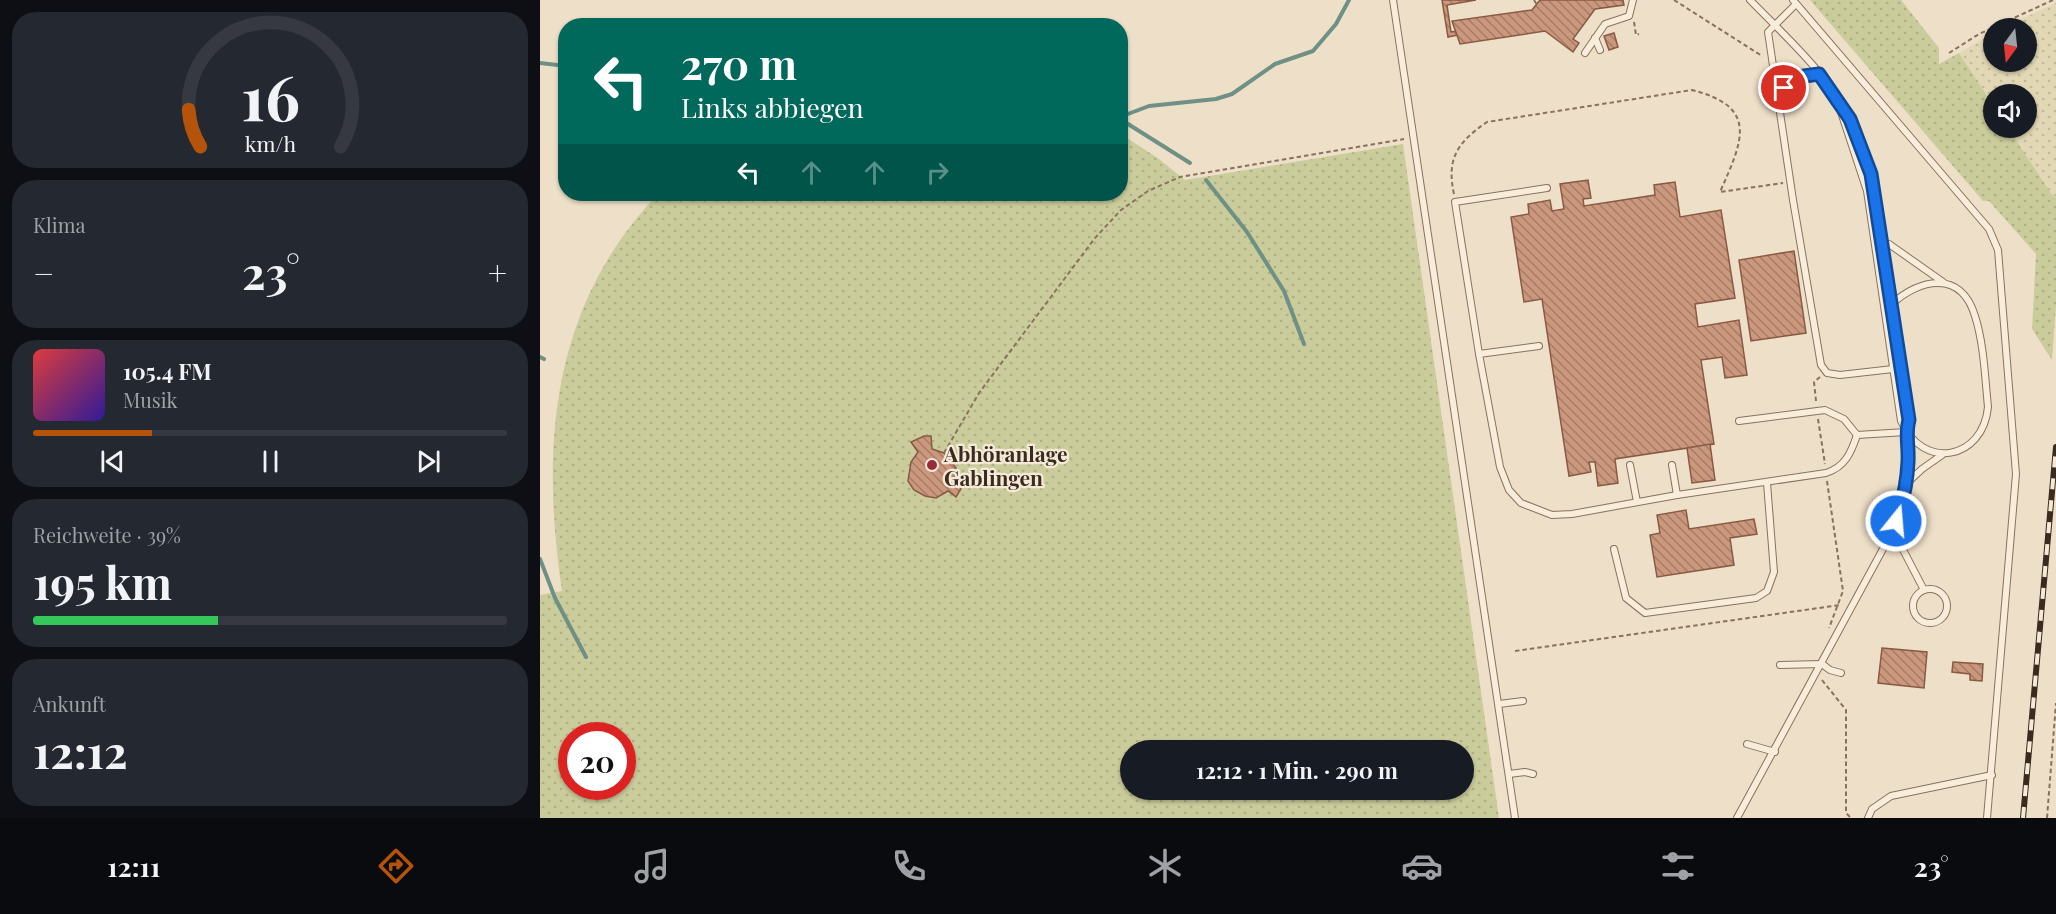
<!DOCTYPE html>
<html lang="de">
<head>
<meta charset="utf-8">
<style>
  body { margin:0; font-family:"Playfair Display",serif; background:#242831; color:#f1f3f6; height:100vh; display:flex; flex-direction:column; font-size:22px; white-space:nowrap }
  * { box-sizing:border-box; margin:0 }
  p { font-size:20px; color:#9ea1a6 }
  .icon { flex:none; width:33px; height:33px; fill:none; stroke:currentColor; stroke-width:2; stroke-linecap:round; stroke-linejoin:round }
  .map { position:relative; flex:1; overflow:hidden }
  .panel { display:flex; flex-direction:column; gap:12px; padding:12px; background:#0d0f14; width:540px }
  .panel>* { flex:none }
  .banner { position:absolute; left:18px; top:18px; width:570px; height:183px; border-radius:24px; box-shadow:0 2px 4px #0004; background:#00695c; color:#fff; overflow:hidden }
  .needle { width:39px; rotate:195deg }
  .tools { position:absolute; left:1443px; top:18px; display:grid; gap:12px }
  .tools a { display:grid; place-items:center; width:54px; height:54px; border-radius:50%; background:#171b24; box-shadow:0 2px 4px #0004; font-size:30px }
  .speed { position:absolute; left:18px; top:722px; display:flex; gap:12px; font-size:30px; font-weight:700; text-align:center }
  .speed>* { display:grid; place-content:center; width:78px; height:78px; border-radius:50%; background:#171b24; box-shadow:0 2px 4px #0004; line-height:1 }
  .speed .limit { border:9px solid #d22; background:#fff; color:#111 }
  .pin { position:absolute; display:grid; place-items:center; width:51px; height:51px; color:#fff; margin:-26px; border:3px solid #fff; border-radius:50%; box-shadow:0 2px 6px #0007 }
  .me { position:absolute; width:66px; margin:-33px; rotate:17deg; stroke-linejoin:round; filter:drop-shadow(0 0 4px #0008) }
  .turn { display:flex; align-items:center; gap:21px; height:126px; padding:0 24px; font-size:27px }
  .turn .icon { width:78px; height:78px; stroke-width:2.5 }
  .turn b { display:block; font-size:42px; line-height:51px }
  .lanes { display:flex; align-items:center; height:57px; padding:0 24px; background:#0003; justify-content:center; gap:30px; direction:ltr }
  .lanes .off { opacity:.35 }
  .big { font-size:45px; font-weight:700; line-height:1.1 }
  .panel .widget { flex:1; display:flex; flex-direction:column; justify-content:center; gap:9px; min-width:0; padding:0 21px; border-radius:24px; background:#242831 }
  .panel .dial { align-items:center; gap:0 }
  .dial svg { height:156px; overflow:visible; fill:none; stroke:#363941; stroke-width:7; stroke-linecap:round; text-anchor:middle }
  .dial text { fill:#f1f3f6; stroke:none }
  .song { display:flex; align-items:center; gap:18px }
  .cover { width:72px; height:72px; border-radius:9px; background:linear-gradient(135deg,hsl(0 70% 55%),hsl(250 70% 35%)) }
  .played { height:6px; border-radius:3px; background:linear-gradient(90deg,#b45309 25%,#363941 25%) }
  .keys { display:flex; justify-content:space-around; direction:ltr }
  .heat { display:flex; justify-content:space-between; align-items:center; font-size:33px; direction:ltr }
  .charge { height:9px; border-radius:4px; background:linear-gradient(90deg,#34c759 39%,#363941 0) }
  .trip { position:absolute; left:580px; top:740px; width:354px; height:60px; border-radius:30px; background:#171b24; box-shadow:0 2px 4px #0004; font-weight:700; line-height:60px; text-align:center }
  .dock { display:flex; height:96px; justify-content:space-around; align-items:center; background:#090b0e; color:#9ea1a6 }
  .dock .icon { width:42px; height:42px }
  .dock .selected { color:#b45309 }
  .dock b { font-size:27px; color:#f1f3f6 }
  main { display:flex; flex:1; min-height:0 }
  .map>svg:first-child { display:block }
  .farmland { fill:url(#farmland-dots) }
  .green { fill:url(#green-dots); fill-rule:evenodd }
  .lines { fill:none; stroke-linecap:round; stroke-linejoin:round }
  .stream { stroke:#6f9085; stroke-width:4 }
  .building { fill:url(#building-back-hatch); stroke:#885943; stroke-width:1.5 }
  .service-casing { stroke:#89715d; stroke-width:8 }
  .path { stroke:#89715d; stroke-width:2; stroke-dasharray:4.5 3; stroke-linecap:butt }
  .service { stroke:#f8eddb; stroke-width:6 }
  .rail-casing { stroke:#3a2b20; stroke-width:6 }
  .rail { stroke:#f5ead7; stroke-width:4; stroke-dasharray:11; stroke-linecap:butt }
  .route-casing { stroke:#114b97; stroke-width:15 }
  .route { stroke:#1a73e8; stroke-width:10 }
  .poi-dot { fill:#972e37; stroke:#f5ead7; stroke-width:2 }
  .labels { text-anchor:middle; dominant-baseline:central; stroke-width:4.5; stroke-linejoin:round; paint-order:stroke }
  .poi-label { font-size:21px; font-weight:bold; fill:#3a2b20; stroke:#f5ead7; text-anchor:start }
</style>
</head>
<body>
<main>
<section class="panel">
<div class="widget dial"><svg viewBox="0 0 100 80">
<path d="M14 69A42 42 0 1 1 86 69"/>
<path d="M14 69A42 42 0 0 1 8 50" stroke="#b45309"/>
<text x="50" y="56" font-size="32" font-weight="700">16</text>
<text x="50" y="72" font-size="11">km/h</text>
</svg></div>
<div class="widget"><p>Klima</p>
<div class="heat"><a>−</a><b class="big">23°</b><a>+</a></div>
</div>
<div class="widget">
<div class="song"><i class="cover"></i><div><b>105.4 FM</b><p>Musik</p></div></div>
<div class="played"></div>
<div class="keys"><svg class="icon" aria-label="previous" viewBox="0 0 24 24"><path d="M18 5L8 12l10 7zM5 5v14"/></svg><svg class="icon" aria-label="pause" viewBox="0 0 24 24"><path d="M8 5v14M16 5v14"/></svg><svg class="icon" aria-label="next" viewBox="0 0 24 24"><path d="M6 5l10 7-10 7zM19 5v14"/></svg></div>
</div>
<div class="widget"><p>Reichweite · 39%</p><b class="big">195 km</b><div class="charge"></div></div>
<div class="widget"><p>Ankunft</p><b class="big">12:12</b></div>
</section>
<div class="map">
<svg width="1516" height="818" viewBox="0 0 1516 818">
  <defs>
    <pattern id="farmland-dots" width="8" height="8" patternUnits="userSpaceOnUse" patternTransform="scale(1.5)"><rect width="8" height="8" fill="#e3d8b5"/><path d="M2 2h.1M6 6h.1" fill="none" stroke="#c4ba9b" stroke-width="1.8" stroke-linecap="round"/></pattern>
    <pattern id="green-dots" width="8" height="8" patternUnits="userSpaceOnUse" patternTransform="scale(1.5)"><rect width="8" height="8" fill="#cacc9b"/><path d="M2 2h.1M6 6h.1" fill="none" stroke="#aeaf85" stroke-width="1.8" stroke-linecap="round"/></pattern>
    <pattern id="building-back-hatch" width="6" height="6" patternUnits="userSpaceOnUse" patternTransform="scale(1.5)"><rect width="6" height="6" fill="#cb987e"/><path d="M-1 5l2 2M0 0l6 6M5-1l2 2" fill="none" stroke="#a67c67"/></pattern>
  </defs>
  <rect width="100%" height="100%" fill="#eedfc8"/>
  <!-- farmland -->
  <path class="farmland" d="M1516 3V197L1513 196 1468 128H1486V94H1454L1453 105 1419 53 1453 33 1454 62H1486V28H1462Z"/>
  <!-- green -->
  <g class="green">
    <path d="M1270 0H1361L1399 48V64L1419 53 1453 105 1454 128H1468L1513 196 1516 197V306L1512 360 1492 329 1496 254 1449 201H1443Z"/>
    <path d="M581 134 619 159 645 180 863 144 959 818H0V595L22 591C0 443 12 305 118 194H580ZM32 735H82V786H32ZM591 750H924V789H591Z"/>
  </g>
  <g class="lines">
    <!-- stream -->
    <g class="stream">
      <path d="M0 63 26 66"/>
      <path d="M580 117 609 106 676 99 692 94 735 64 773 51 796 24 809 0"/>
      <path d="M580 119 650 163"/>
      <path d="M666 180 707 232 744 291 764 344"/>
      <path d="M0 357 4 359"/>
      <path d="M0 559 15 598 46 657"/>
    </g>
  </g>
  <!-- building -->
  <g class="building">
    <path d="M902 0H936L907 5 911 32 917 31 918 35 908 37Z"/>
    <path d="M1000 0H1083L1084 5 1055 9 1033 39 1039 43 1033 52 1005 31 920 44 912 21 992 10Z"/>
    <path d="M1074 33 1078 47 1069 50 1064 36Z"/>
    <path d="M1048 180 1051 198 1043 199 1044 206 1115 195 1114 185 1135 182 1140 217 1181 210 1195 298 1155 304 1158 327 1199 320 1207 375 1185 378 1182 357 1161 360 1174 444 1075 459 1078 483 1058 486 1055 462H1049L1051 472 1029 476 1002 299 984 302 971 217 989 214 988 204 1010 200 1012 211 1024 209 1020 184Z"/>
    <path d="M1254 251 1266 333 1211 341 1199 260Z"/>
    <path d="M384 436H391L392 449 404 453 416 468 415 482 424 484 416 497 408 491 396 498 385 496 374 490 368 481 371 462 378 452 371 442Z"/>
    <path d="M1170 444 1175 480 1152 483 1147 448Z"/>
    <path d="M1146 510 1149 529 1214 519 1217 534 1190 538 1194 565 1117 577 1110 535 1120 533 1117 515Z"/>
    <path d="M1342 648 1387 652 1384 688 1338 683Z"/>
    <path d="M1413 662 1443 664 1442 681 1430 680V674L1412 672Z"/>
  </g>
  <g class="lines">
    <!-- service casing -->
    <g class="service-casing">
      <g id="service">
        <path d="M853 0 975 818"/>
        <path d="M1253 0 1449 229 1458 250 1476 474 1447 818"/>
        <path d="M1256 4 1228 32 1253 200 1281 365 1287 373 1300 375 1353 369"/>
        <path d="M1055 38 1060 50"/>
        <path d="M1045 53 1065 24 1089 16 1093 0"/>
        <path d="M1237 94 1257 77 1279 73"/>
        <path d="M1299 106 1327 191 1361 421C1383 471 1443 460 1448 407 1445 378 1444 344 1435 316 1421 269 1379 279 1352 304"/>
        <path d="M1007 188 915 202 939 354 960 467 969 490 981 503 1012 515 1032 514 1137 495 1286 473C1305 467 1311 453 1317 435"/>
        <path d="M1342 242 1349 244 1403 282"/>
        <path d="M939 354 999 346"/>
        <path d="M1199 421 1285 410 1304 419 1317 435 1366 432"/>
        <path d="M1090 465 1097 502"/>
        <path d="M1132 465 1137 495"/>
        <path d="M1367 483 1382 469 1402 455"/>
        <path d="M1350 536 1359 542 1384 590"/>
        <path d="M1074 549 1086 598 1105 613 1216 598 1227 591 1234 572 1227 483"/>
        <circle cx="1390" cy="606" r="17"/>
        <path d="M1240 665 1282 664 1290 670 1301 673"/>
        <path d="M959 704 983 701"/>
        <path d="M1207 744 1235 752"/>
        <path d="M969 774 985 772 993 774"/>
        <path d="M1197 818 1350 536 1366 484 1368 458 1366 432 1369 420C1360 364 1352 308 1343 252 1336 206 1332 160 1310 119 1287 73 1245 36 1210 0"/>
        <path d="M1328 818 1332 809 1351 796 1452 775"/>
      </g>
    </g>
    <!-- path -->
    <g class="path">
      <path d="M994 0 997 5"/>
      <path d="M1134 0 1222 56"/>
      <path d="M1094 22 1096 35 1099 34"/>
      <path d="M1409 53 1439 34 1513 0"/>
      <path d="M914 194C906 158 918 142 947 122L1152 90C1220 107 1202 142 1180 192L1243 183"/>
      <path d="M1276 401 1274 382 1280 377"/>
      <path d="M1278 419 1285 464"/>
      <path d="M404 453 439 393 555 238 581 210 608 191 640 177 864 139"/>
      <path d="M1287 481 1303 591 1289 628"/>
      <path d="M975 651 1300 605"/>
      <path d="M1282 680 1306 710V813L1311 818"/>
      <path d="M1507 818 1516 703"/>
    </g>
    <!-- service -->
    <use href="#service" class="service"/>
    <!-- rail casing -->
    <g class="rail-casing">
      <path id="rail" d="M1483 818 1516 447"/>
    </g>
    <!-- rail -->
    <use href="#rail" class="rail"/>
  </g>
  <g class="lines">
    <!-- route casing -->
    <g class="route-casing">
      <path id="route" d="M1244 88 1257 77 1279 74 1310 119 1331 174 1369 420C1365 434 1369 447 1368 462 1367 482 1363 502 1356 521"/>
    </g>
    <!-- route -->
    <use href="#route" class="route"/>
  </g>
  <!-- markers -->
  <circle class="poi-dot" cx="392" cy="465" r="6"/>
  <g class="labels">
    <!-- poi labels -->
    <g class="poi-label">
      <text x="404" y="453">Abhöranlage<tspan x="404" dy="24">Gablingen</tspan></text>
    </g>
  </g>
</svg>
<div class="tools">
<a><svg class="needle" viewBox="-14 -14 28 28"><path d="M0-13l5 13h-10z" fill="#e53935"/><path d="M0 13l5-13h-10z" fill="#9ea1a6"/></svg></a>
<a><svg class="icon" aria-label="sound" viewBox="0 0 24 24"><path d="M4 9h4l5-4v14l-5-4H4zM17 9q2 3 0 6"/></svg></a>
</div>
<div class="speed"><div class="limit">20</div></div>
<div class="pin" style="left:1244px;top:88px;background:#d93025"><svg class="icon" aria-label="arrive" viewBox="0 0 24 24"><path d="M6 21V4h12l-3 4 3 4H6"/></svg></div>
<svg class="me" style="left:1356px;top:521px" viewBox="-20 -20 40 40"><circle r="17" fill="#1a73e8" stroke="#fff" stroke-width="3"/><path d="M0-11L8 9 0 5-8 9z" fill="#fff"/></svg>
<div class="trip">12:12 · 1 Min. · 290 m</div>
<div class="banner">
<div class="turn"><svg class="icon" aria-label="left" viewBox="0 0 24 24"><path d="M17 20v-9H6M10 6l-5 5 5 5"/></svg><div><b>270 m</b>Links abbiegen</div></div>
<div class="lanes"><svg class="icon" aria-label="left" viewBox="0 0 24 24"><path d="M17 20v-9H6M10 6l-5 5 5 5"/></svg><svg class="icon off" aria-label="ahead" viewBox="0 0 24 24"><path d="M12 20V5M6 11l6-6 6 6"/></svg><svg class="icon off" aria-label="ahead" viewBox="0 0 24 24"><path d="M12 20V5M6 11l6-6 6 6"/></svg><svg class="icon off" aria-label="right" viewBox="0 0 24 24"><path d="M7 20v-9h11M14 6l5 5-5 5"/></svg></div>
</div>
</div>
</main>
<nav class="dock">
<b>12:11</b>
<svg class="icon selected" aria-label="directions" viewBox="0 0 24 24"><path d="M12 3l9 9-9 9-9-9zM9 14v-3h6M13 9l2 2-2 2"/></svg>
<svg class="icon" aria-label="music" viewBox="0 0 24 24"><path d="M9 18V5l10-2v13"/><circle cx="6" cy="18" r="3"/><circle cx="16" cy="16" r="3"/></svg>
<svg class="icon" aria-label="phone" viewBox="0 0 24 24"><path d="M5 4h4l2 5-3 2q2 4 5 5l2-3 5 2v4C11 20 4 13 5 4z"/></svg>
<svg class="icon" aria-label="climate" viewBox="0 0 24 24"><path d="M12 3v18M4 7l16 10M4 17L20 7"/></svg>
<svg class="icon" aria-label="car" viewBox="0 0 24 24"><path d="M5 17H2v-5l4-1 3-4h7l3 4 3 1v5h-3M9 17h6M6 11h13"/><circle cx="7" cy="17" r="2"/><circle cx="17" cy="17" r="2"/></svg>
<svg class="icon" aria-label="filters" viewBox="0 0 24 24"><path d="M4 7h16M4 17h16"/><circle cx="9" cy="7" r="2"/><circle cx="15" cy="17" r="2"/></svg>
<b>23°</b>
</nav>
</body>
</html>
